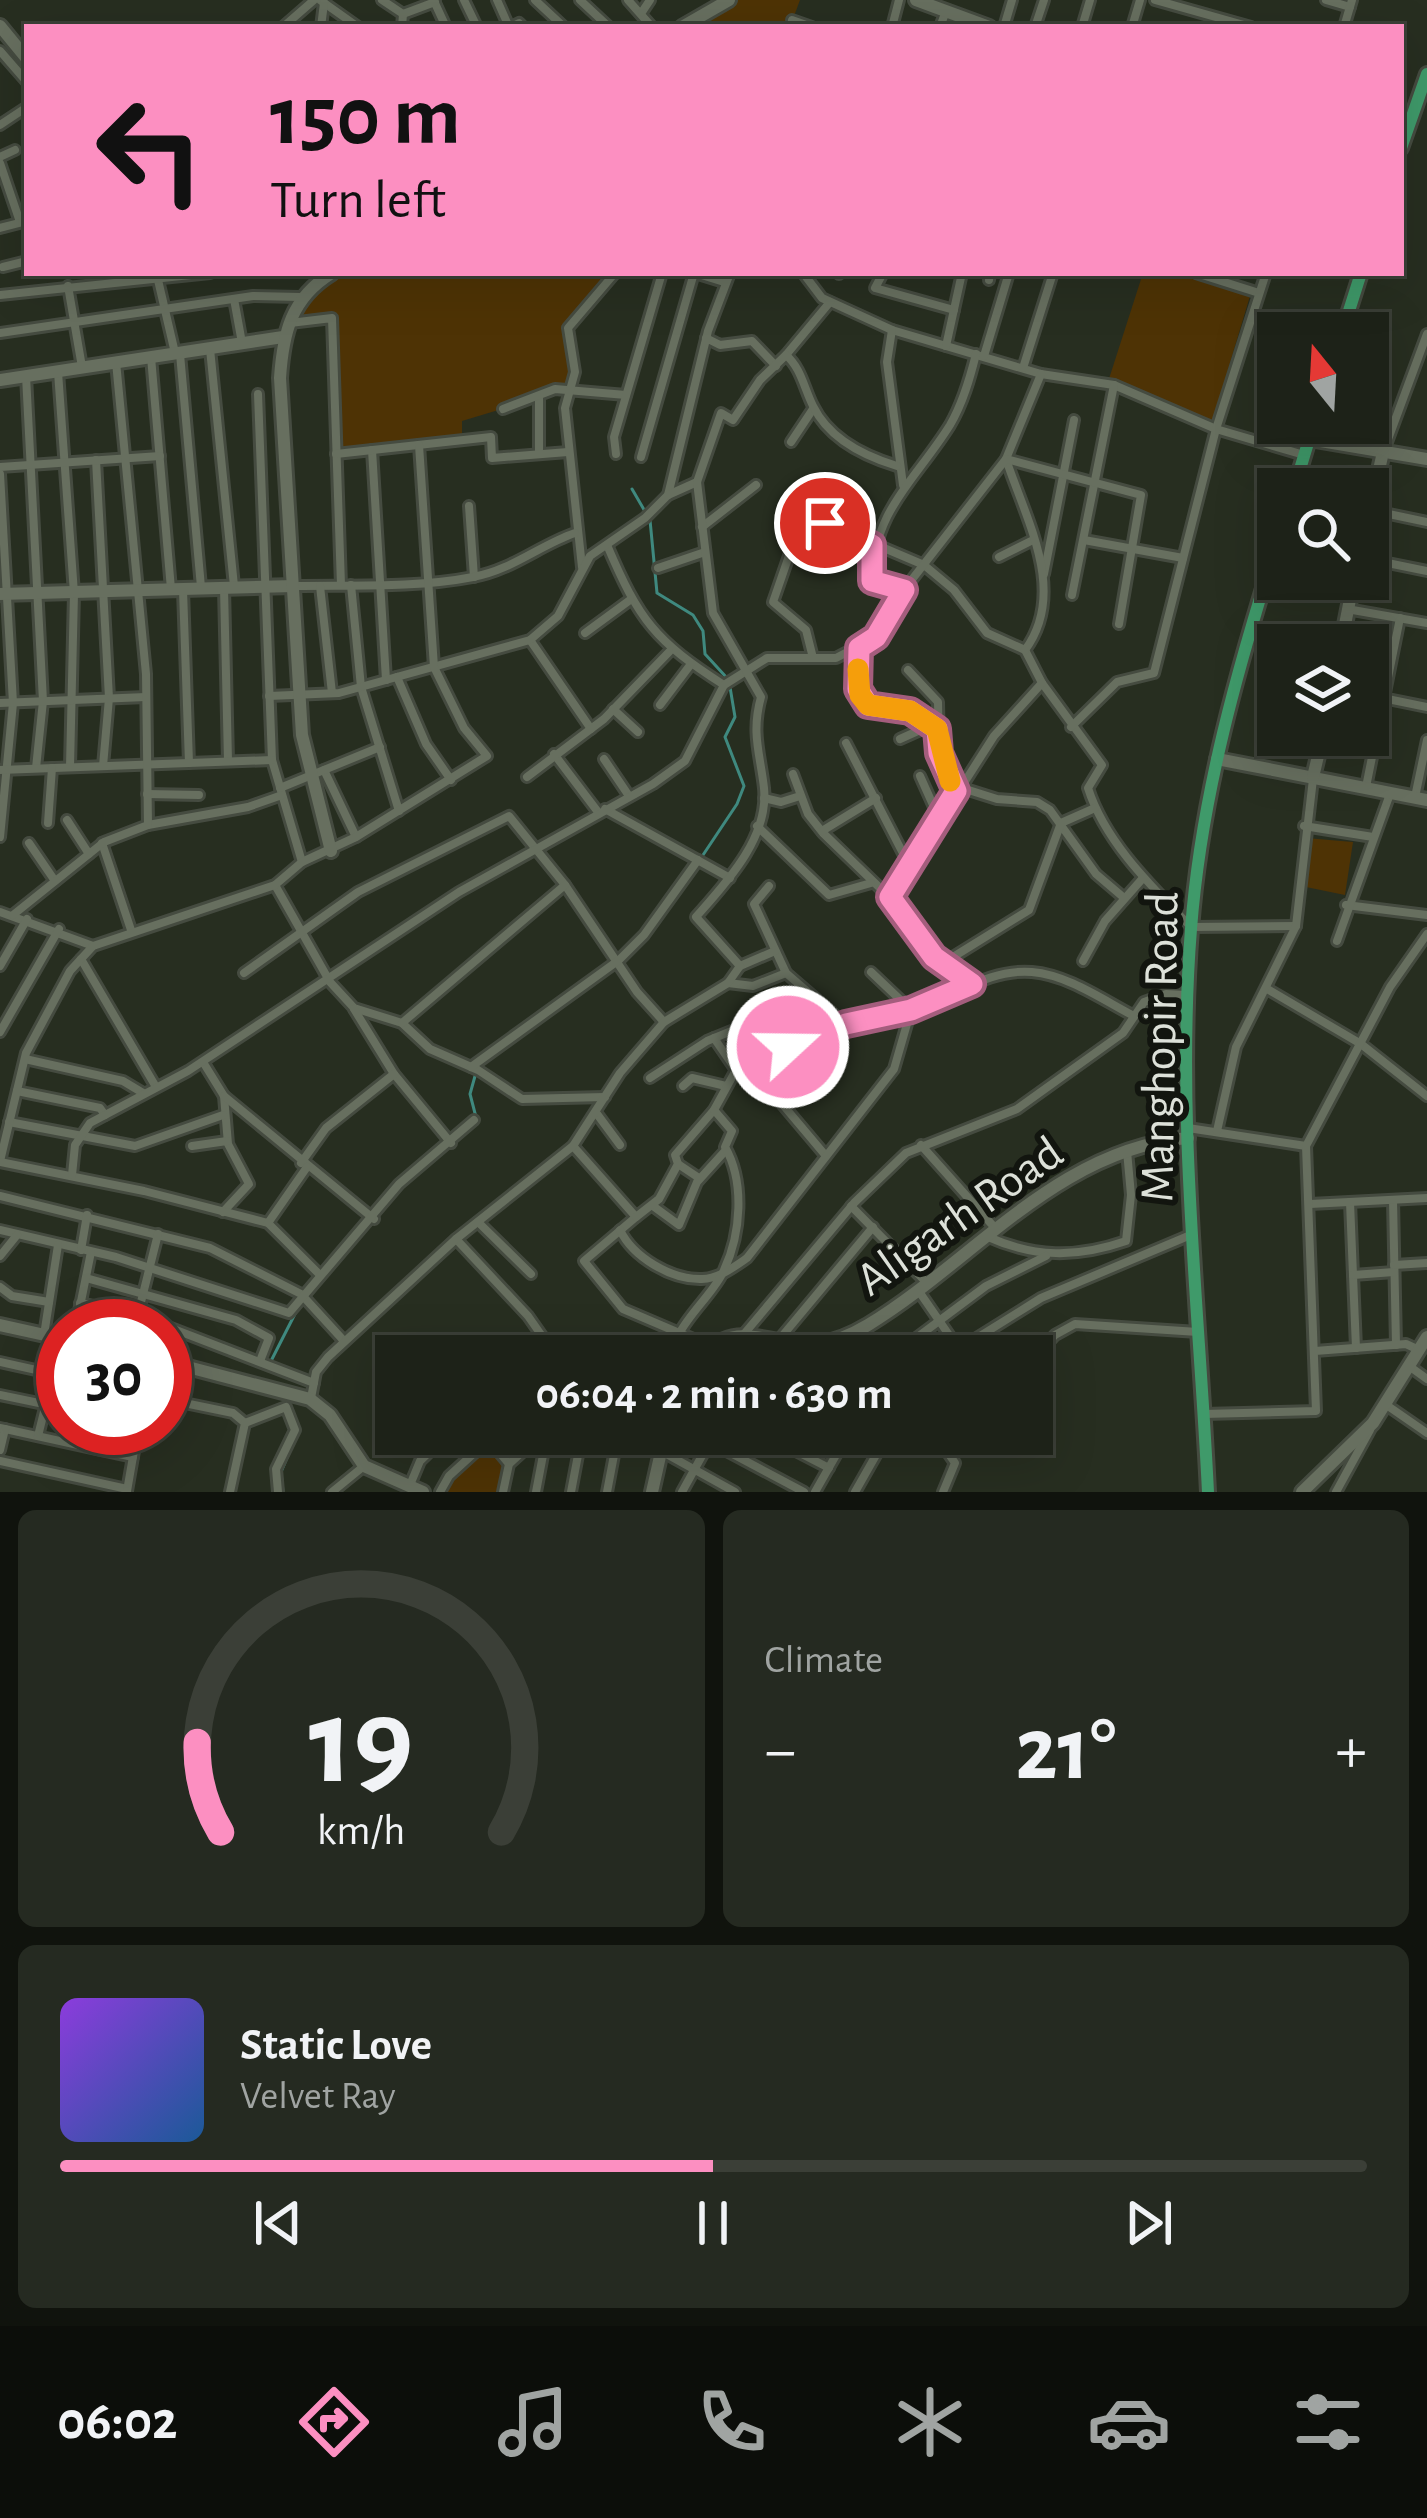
<!DOCTYPE html>
<html lang="en">
<head>
<meta charset="utf-8">
<style>
  body { margin:0; font-family:"Alegreya Sans",sans-serif; background:#252a21; color:#f1f3f6; height:100vh; display:flex; flex-direction:column; font-size:45px; white-space:nowrap }
  * { box-sizing:border-box; margin:0 }
  p { font-size:39px; color:#a0a4a2 }
  .icon { flex:none; width:66px; height:66px; fill:none; stroke:currentColor; stroke-width:2; stroke-linecap:round; stroke-linejoin:round }
  .map { position:relative; height:1492px; overflow:hidden }
  .sheet { display:flex; flex-direction:column; gap:18px; padding:18px; background:#10130d; flex:1 }
  .sheet>* { flex:none }
  .top-card { position:absolute; left:24px; top:24px; width:1380px; height:252px; border-radius:0px; box-shadow:0 12px 48px #0002,0 0 0 3px #3b3f37; background:#fc8fc1; color:#111; overflow:hidden }
  .needle { width:78px; rotate:342deg }
  .controls { position:absolute; left:1257px; top:312px; display:grid; gap:24px }
  .controls a { display:grid; place-items:center; width:132px; height:132px; border-radius:0px; background:#1d2218; box-shadow:0 12px 48px #0002,0 0 0 3px #3b3f37; font-size:60px }
  .speed { position:absolute; left:36px; top:1299px; display:flex; gap:24px; font-size:60px; font-weight:700; text-align:center }
  .speed>* { display:grid; place-content:center; width:156px; height:156px; border-radius:50%; background:#1d2218; box-shadow:0 12px 48px #0002,0 0 0 3px #3b3f37; line-height:1 }
  .speed .limit { border:18px solid #d22; background:#fff; color:#111 }
  .pin { position:absolute; display:grid; place-items:center; width:102px; height:102px; color:#fff; margin:-51px; border:6px solid #fff; border-radius:50%; box-shadow:0 3px 12px #0007 }
  .me { position:absolute; width:132px; margin:-66px; rotate:69deg; stroke-linejoin:round; filter:drop-shadow(0 0 9px #0008) }
  .turn { display:flex; align-items:center; gap:42px; height:252px; padding:0 48px; font-size:54px }
  .turn .icon { width:156px; height:156px; stroke-width:2.5 }
  .turn b { display:block; font-size:84px; line-height:102px }
  .big { font-size:90px; font-weight:600; line-height:1.1 }
  .sheet .tile { flex:1; display:flex; flex-direction:column; justify-content:center; gap:18px; min-width:0; padding:0 42px; border-radius:18px; background:#252a21 }
  .sheet .dial { align-items:center; gap:0 }
  .dial svg { height:312px; overflow:visible; fill:none; stroke:#3b3f37; stroke-width:7; stroke-linecap:round; text-anchor:middle }
  .dial text { fill:#f1f3f6; stroke:none }
  .song { display:flex; align-items:center; gap:36px }
  .cover { width:144px; height:144px; border-radius:18px; background:linear-gradient(135deg,hsl(270 70% 55%),hsl(210 70% 35%)) }
  .played { height:12px; border-radius:6px; background:linear-gradient(90deg,#fc8fc1 50%,#3b3f37 50%) }
  .keys { display:flex; justify-content:space-around; direction:ltr }
  .heat { display:flex; justify-content:space-between; align-items:center; font-size:66px; direction:ltr }
  .sheet .tiles { flex:1; display:grid; gap:18px; grid-template-columns:1fr 1fr }
  .tile:last-child { grid-column:span 2 }
  .trip { position:absolute; left:375px; top:1335px; width:678px; height:120px; border-radius:0px; background:#1d2218; box-shadow:0 12px 48px #0002,0 0 0 3px #3b3f37; font-weight:600; line-height:120px; text-align:center }
  .tabs { display:flex; height:192px; justify-content:space-around; align-items:center; background:#0c0e0a; color:#a0a4a2 }
  .tabs .icon { width:84px; height:84px }
  .tabs .active { color:#fc8fc1 }
  .tabs b { font-size:54px; color:#f1f3f6 }
  .map>svg:first-child { display:block }
  .green { fill:#4e3305 }
  .lines { fill:none; stroke-linecap:round; stroke-linejoin:round }
  .stream { stroke:#3f897f; stroke-width:3 }
  .street-casing { stroke:#454b40; stroke-width:14 }
  .secondary-casing { stroke:#454b40; stroke-width:18 }
  .primary-casing { stroke:#454b40; stroke-width:18 }
  .street { stroke:#676f5f; stroke-width:8 }
  .secondary { stroke:#676f5f; stroke-width:12 }
  .primary { stroke:#3f9a6a; stroke-width:12 }
  .route-casing { stroke:#a45d7d; stroke-width:30 }
  .route { stroke:#fc8fc1; stroke-width:21 }
  .slow { stroke:#f59e0b; stroke-width:21 }
  .labels { text-anchor:middle; dominant-baseline:central; stroke-width:12; stroke-linejoin:round; paint-order:stroke }
  .street-label { font-size:48px; fill:#dde1d9; stroke:#12150f }
</style>
</head>
<body>
<div class="map">
<svg width="1427" height="1492" viewBox="0 0 1427 1492">
  <rect width="100%" height="100%" fill="#272e20"/>
  <!-- green -->
  <g class="green">
    <path d="M730 0H800L790 27H683Z"/>
    <path d="M332 273H615L568 328 575 372 571 388 462 421V440L337 454 332 319 289 323Z"/>
    <path d="M1143 273H1172L1250 296 1212 423 1107 385Z"/>
    <path d="M1306 838 1353 842 1345 895 1306 887Z"/>
    <path d="M489 1440 509 1464 503 1492H440L449 1476Z"/>
  </g>
  <g class="lines">
    <!-- stream -->
    <g class="stream">
      <path d="M632 489 650 520 657 593 693 615 703 631 705 654 727 678"/>
      <path d="M624 960 647 939 737 804 744 786 725 737 735 717 730 687"/>
      <path d="M561 1006 617 967"/>
      <path d="M412 1177 477 1121 470 1094 477 1069"/>
      <path d="M337 1263 397 1193"/>
      <path d="M271 1361 299 1306"/>
      <path d="M282 1397 298 1431"/>
      <path d="M283 1492 281 1472 295 1439"/>
    </g>
    <!-- street casing -->
    <g class="street-casing">
      <g id="street">
        <path d="M320 0 358 27"/>
        <path d="M382 0 403 14 402 27"/>
        <path d="M464 0 477 27"/>
        <path d="M497 0 509 27"/>
        <path d="M535 0 564 27"/>
        <path d="M580 0 609 27"/>
        <path d="M628 0 652 27"/>
        <path d="M1155 0 1251 27"/>
        <path d="M1326 0 1350 7"/>
        <path d="M434 1 446 27"/>
        <path d="M642 12 650 0"/>
        <path d="M403 14 435 2"/>
        <path d="M792 20 812 27"/>
        <path d="M283 27 314 0"/>
        <path d="M321 27 324 3"/>
        <path d="M511 27 519 23 523 27"/>
        <path d="M892 27 899 0"/>
        <path d="M940 27 946 11"/>
        <path d="M1004 27 1012 0"/>
        <path d="M1035 27 1044 0"/>
        <path d="M1082 27 1090 0"/>
        <path d="M1132 27 1140 0"/>
        <path d="M1344 27 1352 0"/>
        <path d="M0 51 27 82"/>
        <path d="M0 125 27 107"/>
        <path d="M0 157 15 150"/>
        <path d="M0 163 20 222"/>
        <path d="M0 228 27 221"/>
        <path d="M3 267 27 261"/>
        <path d="M695 273 724 282"/>
        <path d="M803 273 822 298 892 330 1041 374 1114 385 1216 429 1304 455"/>
        <path d="M883 273 875 288 954 310"/>
        <path d="M1196 273 1259 293"/>
        <path d="M839 274 840 273"/>
        <path d="M158 280 175 353"/>
        <path d="M989 280 990 273"/>
        <path d="M68 286 82 367"/>
        <path d="M0 295 210 273"/>
        <path d="M234 299 242 343"/>
        <path d="M290 323 332 318 341 585"/>
        <path d="M892 330 887 362 903 485"/>
        <path d="M0 333 253 296 300 297"/>
        <path d="M706 338 720 345 752 341 776 366"/>
        <path d="M946 346 962 273"/>
        <path d="M210 349 234 586"/>
        <path d="M180 354 201 587"/>
        <path d="M786 355 830 302"/>
        <path d="M984 356 1009 273"/>
        <path d="M151 357 171 589"/>
        <path d="M1023 368 1053 273"/>
        <path d="M58 372 74 593 70 767"/>
        <path d="M26 376 43 701 36 768"/>
        <path d="M258 394 272 760 302 862"/>
        <path d="M539 396V454"/>
        <path d="M503 409 555 389 626 395"/>
        <path d="M791 442 813 409"/>
        <path d="M372 450 386 680"/>
        <path d="M1384 450 1427 334"/>
        <path d="M336 454 491 437 492 458 568 452"/>
        <path d="M616 454 614 437 662 273"/>
        <path d="M641 457 694 273"/>
        <path d="M96 460 109 698 103 766"/>
        <path d="M0 467 160 456"/>
        <path d="M0 474 13 703 0 837"/>
        <path d="M668 495 708 331 730 273"/>
        <path d="M469 506 474 577"/>
        <path d="M1370 510 1427 522"/>
        <path d="M825 523 924 565 954 590 987 633 1025 650 1042 683 1102 765 1088 788C1105 842 1152 887 1191 927L1296 926"/>
        <path d="M702 527 756 485"/>
        <path d="M1084 540 1183 558"/>
        <path d="M607 545C639 620 655 641 724 685"/>
        <path d="M791 550 773 602 806 630 813 658"/>
        <path d="M999 557 1033 540"/>
        <path d="M1368 559 1427 571"/>
        <path d="M582 567 565 408 575 372 568 328 615 273"/>
        <path d="M658 568 705 552"/>
        <path d="M1044 574 1074 420"/>
        <path d="M351 585 361 687 399 811"/>
        <path d="M295 586C353 585 417 588 473 577 512 570 540 545 575 533"/>
        <path d="M320 586 332 693"/>
        <path d="M224 588 228 761"/>
        <path d="M904 589 872 581C873 510 915 481 950 425 963 403 970 378 976 354"/>
        <path d="M183 590 189 763"/>
        <path d="M1072 595 1114 385"/>
        <path d="M1347 609 1427 623"/>
        <path d="M585 633 630 600"/>
        <path d="M530 640 591 729"/>
        <path d="M859 649 863 701 910 711 937 729"/>
        <path d="M1025 650C1068 592 1026 520 1006 459L1041 374"/>
        <path d="M908 670 938 702 939 753 956 791"/>
        <path d="M397 677 426 744 451 780"/>
        <path d="M1368 695 1427 707"/>
        <path d="M269 696 339 693 530 640 558 616 590 556 645 518 668 495 697 482"/>
        <path d="M0 703 146 697"/>
        <path d="M660 705 691 664"/>
        <path d="M613 709 638 732"/>
        <path d="M1071 727 1117 682 1154 673 1216 429 1266 273"/>
        <path d="M900 739 929 726"/>
        <path d="M846 743 908 863"/>
        <path d="M554 754 598 812"/>
        <path d="M604 759 629 796"/>
        <path d="M0 770 272 760"/>
        <path d="M324 770 356 837"/>
        <path d="M793 774 808 814 823 833 910 917 934 957 972 984"/>
        <path d="M920 776 938 816"/>
        <path d="M527 777 604 719 669 652"/>
        <path d="M959 787 997 799 1037 802 1050 810 1096 874 1123 897"/>
        <path d="M1366 787 1400 618"/>
        <path d="M280 788 380 747"/>
        <path d="M147 794 199 795"/>
        <path d="M1415 797 1427 740"/>
        <path d="M764 798 781 802 800 796"/>
        <path d="M605 809 730 878"/>
        <path d="M67 820 89 854"/>
        <path d="M48 823 52 768"/>
        <path d="M148 825 248 807 282 795"/>
        <path d="M757 826 829 895 871 883"/>
        <path d="M1304 826 1373 837"/>
        <path d="M822 831 876 798"/>
        <path d="M29 843 55 881"/>
        <path d="M102 843 131 930"/>
        <path d="M275 885 330 982 354 1008 402 1023 430 1049 478 1070 522 1099 605 1097"/>
        <path d="M769 886 754 904 786 973 845 1024"/>
        <path d="M891 897 994 736 1042 683"/>
        <path d="M1346 905 1427 915"/>
        <path d="M0 912 93 946"/>
        <path d="M13 915 104 842 148 825 146 674 116 362"/>
        <path d="M1337 941 1390 794"/>
        <path d="M81 959 156 1087"/>
        <path d="M1083 961 1105 921 1143 878"/>
        <path d="M945 962 1029 910 1061 823 1095 808"/>
        <path d="M0 966 27 919"/>
        <path d="M740 966 775 951"/>
        <path d="M244 973 358 892 509 816 565 885 637 992 664 1022"/>
        <path d="M728 983 753 986 786 973"/>
        <path d="M1269 990 1361 1044 1427 1096"/>
        <path d="M354 1009 394 1074 451 1143"/>
        <path d="M768 1013 780 1040 792 1048C830 1031 867 1022 907 1011 948 1000 988 968 1032 972 1068 975 1103 1000 1134 1016"/>
        <path d="M402 1023 565 885"/>
        <path d="M0 1032 59 929"/>
        <path d="M714 1038 736 1070 767 1086"/>
        <path d="M792 1048V1060L767 1086 826 1156"/>
        <path d="M25 1059 123 1081 143 1093"/>
        <path d="M203 1062 224 1096 228 1144 249 1184 223 1212"/>
        <path d="M471 1067 619 960 644 935 698 860"/>
        <path d="M650 1078 707 1041 812 998"/>
        <path d="M683 1086 692 1078 726 1086"/>
        <path d="M17 1091 100 1108 105 1115"/>
        <path d="M224 1096 374 1219"/>
        <path d="M597 1114 620 1145"/>
        <path d="M9 1122 135 1146 223 1115"/>
        <path d="M1188 1128 1306 1146"/>
        <path d="M1217 1131 1236 1047 1296 926 1313 779"/>
        <path d="M921 1145 995 1228"/>
        <path d="M192 1146 227 1141"/>
        <path d="M573 1146 636 1217 584 1261 623 1309 712 1347"/>
        <path d="M0 1161 26 1053 70 971 93 946 275 885 302 862 356 837 487 756 464 728 434 667 419 445"/>
        <path d="M0 1162 144 1191 268 1223 320 1275"/>
        <path d="M301 1163 326 1128 394 1074"/>
        <path d="M678 1164 699 1178"/>
        <path d="M72 1175 75 1145 90 1123 188 1071 459 892 653 784 685 761 724 685 767 658H836L876 637 903 591 1006 459 1141 495 1119 624"/>
        <path d="M0 1196 210 1248 301 1294 344 1341"/>
        <path d="M1393 1200 1396 1345"/>
        <path d="M1350 1202 1356 1348"/>
        <path d="M1310 1204 1427 1198"/>
        <path d="M653 1206 679 1225 697 1182 726 1150"/>
        <path d="M851 1206 926 1282"/>
        <path d="M636 1217 659 1199 678 1164 675 1155 714 1110 736 1070"/>
        <path d="M478 1222 531 1274"/>
        <path d="M268 1223 307 1167"/>
        <path d="M0 1230 116 1257 289 1313 399 1184 474 1120"/>
        <path d="M620 1230C633 1257 671 1280 702 1279 718 1279 734 1267 747 1258L894 1069 911 1010 871 972"/>
        <path d="M986 1236C1034 1258 1077 1258 1126 1241L1131 1195 1127 1151"/>
        <path d="M456 1239 528 1316 556 1356"/>
        <path d="M81 1250 87 1215"/>
        <path d="M0 1256 17 1235"/>
        <path d="M1394 1265 1427 1263"/>
        <path d="M1353 1275 1394 1272"/>
        <path d="M86 1278 236 1320 269 1338 260 1361"/>
        <path d="M0 1287 12 1296 49 1302"/>
        <path d="M918 1290 958 1348"/>
        <path d="M80 1303 137 1315 314 1383"/>
        <path d="M76 1326 91 1252"/>
        <path d="M135 1326 158 1234"/>
        <path d="M679 1334C691 1311 716 1290 724 1270 741 1234 745 1182 725 1147L732 1131 714 1110"/>
        <path d="M744 1334 854 1203 906 1153 1017 1109 1123 1033 1144 1002 1166 994 1186 995"/>
        <path d="M44 1335 58 1245"/>
        <path d="M778 1341 873 1227"/>
        <path d="M1315 1351 1406 1344 1419 1350"/>
        <path d="M758 1356 767 1339"/>
        <path d="M892 1356 986 1286 1046 1256"/>
        <path d="M948 1356 1041 1298 1193 1234"/>
        <path d="M1032 1360 1055 1335 1075 1324 1198 1332"/>
        <path d="M0 1362 63 1376"/>
        <path d="M1409 1366 1427 1379"/>
        <path d="M0 1395 63 1408"/>
        <path d="M311 1398 316 1372 328 1357 456 1239 573 1146 620 1073 664 1022 728 983 740 966 696 917C726 883 769 838 764 788 760 753 751 733 761 697L713 613 697 482 721 413 733 420 760 380 786 355C801 368 804 388 813 406 829 439 864 456 897 466"/>
        <path d="M165 1399 233 1413 245 1423 230 1492"/>
        <path d="M1385 1404 1427 1433"/>
        <path d="M1204 1414 1316 1411 1306 1146 1390 987 1427 934"/>
        <path d="M245 1423 286 1407 295 1430 276 1469 278 1492"/>
        <path d="M0 1428 133 1457"/>
        <path d="M484 1434 509 1464"/>
        <path d="M763 1434 829 1468"/>
        <path d="M935 1434 955 1463 943 1492"/>
        <path d="M38 1436 62 1339"/>
        <path d="M710 1442 804 1492"/>
        <path d="M0 1450 5 1429"/>
        <path d="M661 1451 735 1492"/>
        <path d="M0 1461 127 1489"/>
        <path d="M410 1485 420 1461 448 1434"/>
        <path d="M127 1491 138 1428"/>
        <path d="M332 1492 364 1466"/>
        <path d="M440 1492 449 1476 495 1434"/>
        <path d="M503 1492 509 1464 542 1434"/>
        <path d="M536 1492 547 1434"/>
        <path d="M571 1492 582 1434"/>
        <path d="M607 1492 618 1434"/>
        <path d="M682 1492 714 1434"/>
        <path d="M815 1492 848 1434"/>
        <path d="M855 1492 888 1434"/>
        <path d="M1336 1492 1370 1430"/>
      </g>
    </g>
    <!-- secondary casing -->
    <g class="secondary-casing">
      <g id="secondary">
        <path d="M916 0 989 27"/>
        <path d="M0 26 27 59"/>
        <path d="M682 27 729 0"/>
        <path d="M0 380 283 337"/>
        <path d="M1309 439 1427 459"/>
        <path d="M1368 519 1383 452"/>
        <path d="M0 594 294 586"/>
        <path d="M1341 645 1354 579"/>
        <path d="M1217 759 1427 800"/>
        <path d="M1313 777 1323 735"/>
        <path d="M331 851 302 735 280 378C283 333 291 298 332 273"/>
        <path d="M0 1325 63 1339"/>
        <path d="M707 1356C731 1316 782 1350 817 1344 835 1342 853 1334 868 1325 972 1262 1059 1148 1188 1138"/>
        <path d="M165 1361 310 1399 330 1415 364 1466 423 1492"/>
        <path d="M652 1492 665 1434"/>
        <path d="M1302 1492 1373 1423 1427 1337"/>
      </g>
    </g>
    <!-- primary casing -->
    <g class="primary-casing">
      <g id="primary">
        <path d="M1401 148 1427 74"/>
        <path d="M1342 333 1361 273"/>
        <path d="M1294 489 1314 423"/>
        <path d="M1208 1492C1199 1306 1176 1116 1191 929 1201 796 1238 667 1278 540"/>
      </g>
    </g>
    <!-- street -->
    <use href="#street" class="street"/>
    <!-- secondary -->
    <use href="#secondary" class="secondary"/>
    <!-- primary -->
    <use href="#primary" class="primary"/>
  </g>
  <g class="lines">
    <!-- route casing -->
    <g class="route-casing">
      <path id="route" d="M788 1047 846 1024 911 1010 972 984 934 957 890 897 956 791 939 753 937 729 910 711 868 705 858 689 859 648 876 637 904 590 872 581V545L825 523"/>
    </g>
    <!-- route -->
    <use href="#route" class="route"/>
    <!-- slow -->
    <path class="slow" d="M858 669 860 695 868 705 910 711 937 729 950 781"/>
  </g>
  <g class="labels">
    <!-- street labels -->
    <g class="street-label">
      <text transform="translate(1161 1047) rotate(-89)">Manghopir Road</text>
      <text transform="translate(960 1217) rotate(-35)">Aligarh Road</text>
    </g>
  </g>
</svg>
<div class="controls">
<a><svg class="needle" viewBox="-14 -14 28 28"><path d="M0-13l5 13h-10z" fill="#e53935"/><path d="M0 13l5-13h-10z" fill="#a0a4a2"/></svg></a>
<a><svg class="icon" aria-label="search" viewBox="0 0 24 24"><circle cx="10" cy="10" r="6"/><path d="M15 15l6 6"/></svg></a>
<a><svg class="icon" aria-label="layers" viewBox="0 0 24 24"><path d="M12 4l9 5-9 5-9-5zM3 14l9 5 9-5"/></svg></a>
</div>
<div class="speed"><div class="limit">30</div></div>
<div class="pin" style="left:825px;top:523px;background:#d93025"><svg class="icon" aria-label="arrive" viewBox="0 0 24 24"><path d="M6 21V4h12l-3 4 3 4H6"/></svg></div>
<svg class="me" style="left:788px;top:1047px" viewBox="-20 -20 40 40"><circle r="17" fill="#fc8fc1" stroke="#fff" stroke-width="3"/><path d="M0-11L8 9 0 5-8 9z" fill="#fff"/></svg>
<div class="trip">06:04 · 2 min · 630 m</div>
<div class="top-card">
<div class="turn"><svg class="icon" aria-label="left" viewBox="0 0 24 24"><path d="M17 20v-9H6M10 6l-5 5 5 5"/></svg><div><b>150 m</b>Turn left</div></div>
</div>
</div>
<section class="sheet">
<div class="tiles">
<div class="tile dial"><svg viewBox="0 0 100 80">
<path d="M14 69A42 42 0 1 1 86 69"/>
<path d="M14 69A42 42 0 0 1 8 46" stroke="#fc8fc1"/>
<text x="50" y="56" font-size="32" font-weight="700">19</text>
<text x="50" y="72" font-size="11">km/h</text>
</svg></div>
<div class="tile"><p>Climate</p>
<div class="heat"><a>−</a><b class="big">21°</b><a>+</a></div>
</div>
<div class="tile">
<div class="song"><i class="cover"></i><div><b>Static Love</b><p>Velvet Ray</p></div></div>
<div class="played"></div>
<div class="keys"><svg class="icon" aria-label="previous" viewBox="0 0 24 24"><path d="M18 5L8 12l10 7zM5 5v14"/></svg><svg class="icon" aria-label="pause" viewBox="0 0 24 24"><path d="M8 5v14M16 5v14"/></svg><svg class="icon" aria-label="next" viewBox="0 0 24 24"><path d="M6 5l10 7-10 7zM19 5v14"/></svg></div>
</div>
</div>
</section>
<nav class="tabs">
<b>06:02</b>
<svg class="icon active" aria-label="directions" viewBox="0 0 24 24"><path d="M12 3l9 9-9 9-9-9zM9 14v-3h6M13 9l2 2-2 2"/></svg>
<svg class="icon" aria-label="music" viewBox="0 0 24 24"><path d="M9 18V5l10-2v13"/><circle cx="6" cy="18" r="3"/><circle cx="16" cy="16" r="3"/></svg>
<svg class="icon" aria-label="phone" viewBox="0 0 24 24"><path d="M5 4h4l2 5-3 2q2 4 5 5l2-3 5 2v4C11 20 4 13 5 4z"/></svg>
<svg class="icon" aria-label="climate" viewBox="0 0 24 24"><path d="M12 3v18M4 7l16 10M4 17L20 7"/></svg>
<svg class="icon" aria-label="car" viewBox="0 0 24 24"><path d="M5 17H2v-5l4-1 3-4h7l3 4 3 1v5h-3M9 17h6M6 11h13"/><circle cx="7" cy="17" r="2"/><circle cx="17" cy="17" r="2"/></svg>
<svg class="icon" aria-label="filters" viewBox="0 0 24 24"><path d="M4 7h16M4 17h16"/><circle cx="9" cy="7" r="2"/><circle cx="15" cy="17" r="2"/></svg>
</nav>
</body>
</html>
